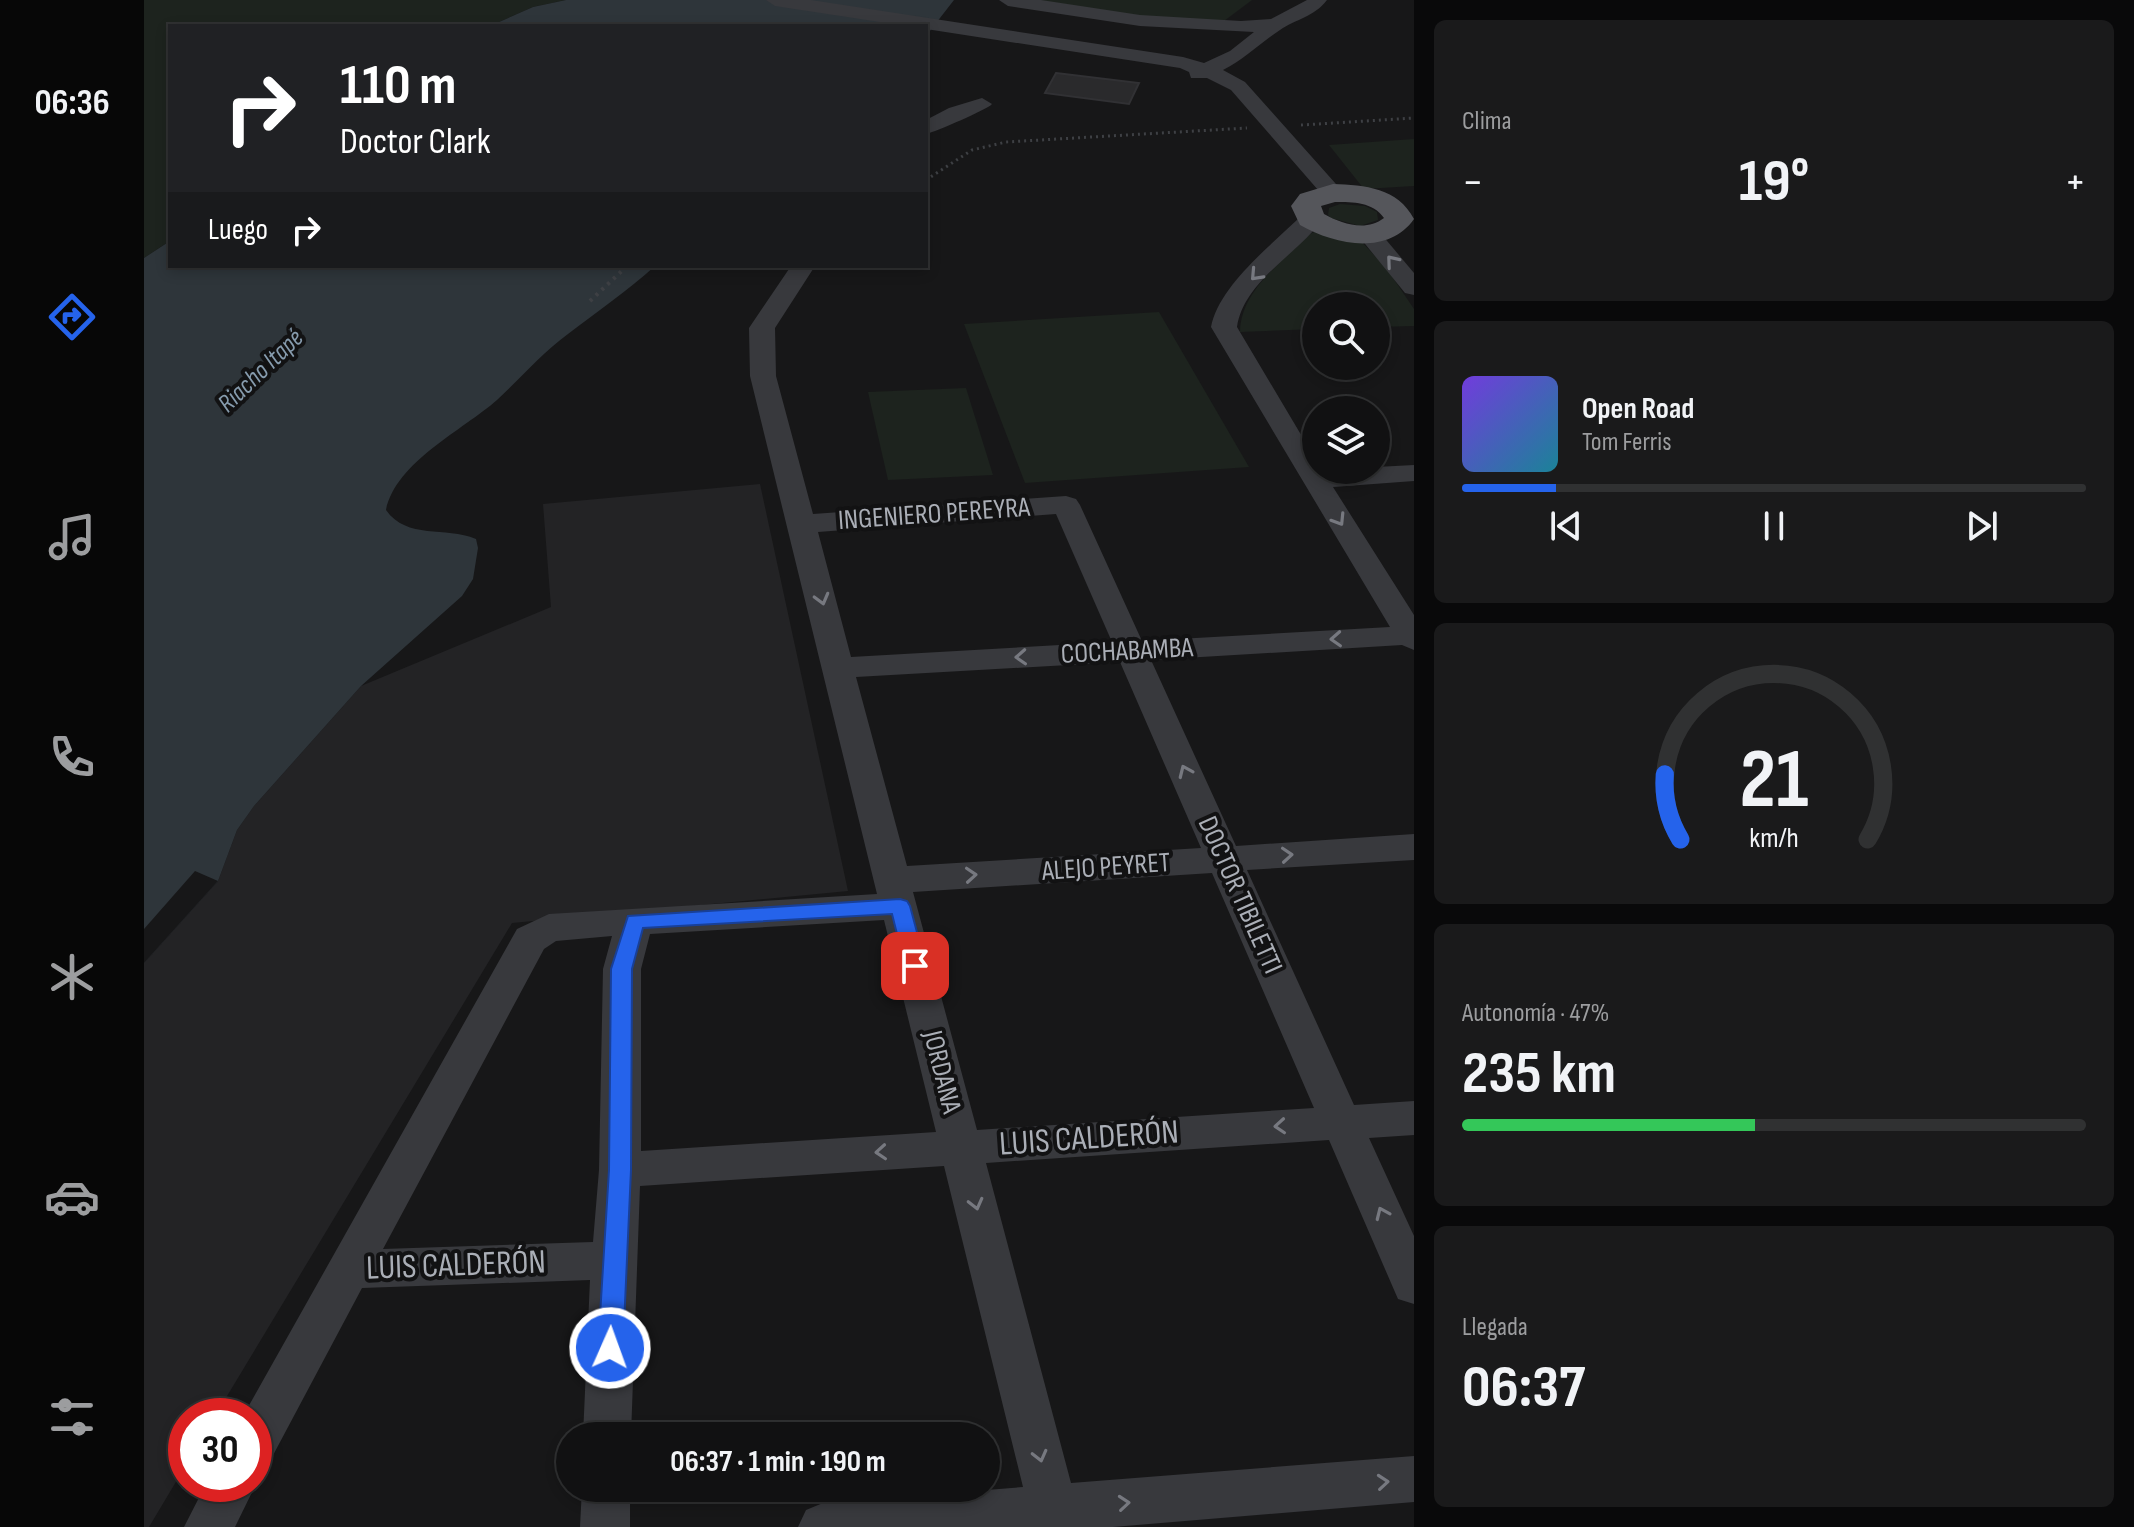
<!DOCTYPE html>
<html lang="es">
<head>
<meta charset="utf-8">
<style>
  body { margin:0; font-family:"Sofia Sans Condensed",sans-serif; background:#1a1a1b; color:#f1f3f6; height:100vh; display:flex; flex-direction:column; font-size:30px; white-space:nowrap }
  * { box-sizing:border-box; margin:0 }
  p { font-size:26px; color:#9c9d9f }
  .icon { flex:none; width:44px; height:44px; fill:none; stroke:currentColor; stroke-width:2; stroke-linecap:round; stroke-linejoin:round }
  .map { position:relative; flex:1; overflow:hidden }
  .drawer { display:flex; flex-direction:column; gap:20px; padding:20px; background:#09090a; width:720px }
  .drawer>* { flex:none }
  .banner { position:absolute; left:24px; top:24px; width:760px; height:244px; border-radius:0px; box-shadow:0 4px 12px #0003,0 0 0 2px #303132; background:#202124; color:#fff; overflow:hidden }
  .tools { position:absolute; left:1158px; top:292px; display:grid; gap:16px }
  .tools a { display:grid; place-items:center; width:88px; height:88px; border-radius:50%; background:#111112; box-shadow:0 4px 12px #0003,0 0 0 2px #303132; font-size:40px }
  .speed { position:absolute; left:24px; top:1398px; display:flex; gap:16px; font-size:40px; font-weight:700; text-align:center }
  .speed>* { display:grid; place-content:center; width:104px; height:104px; border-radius:50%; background:#111112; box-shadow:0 4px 12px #0003,0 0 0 2px #303132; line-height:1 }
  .speed .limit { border:12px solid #d22; background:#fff; color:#111 }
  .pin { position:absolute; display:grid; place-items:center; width:68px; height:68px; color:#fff; margin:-34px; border-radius:16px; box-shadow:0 4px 12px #0006 }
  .me { position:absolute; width:88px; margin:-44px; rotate:2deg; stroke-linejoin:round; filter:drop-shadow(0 0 6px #0008) }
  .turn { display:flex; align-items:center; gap:28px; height:168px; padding:0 40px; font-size:36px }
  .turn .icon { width:104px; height:104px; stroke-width:2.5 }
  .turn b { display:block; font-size:56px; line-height:68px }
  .then { display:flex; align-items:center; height:76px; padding:0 40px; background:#0003; gap:16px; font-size:30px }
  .big { font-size:60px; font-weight:700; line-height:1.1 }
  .drawer .widget { flex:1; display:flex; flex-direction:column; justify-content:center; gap:12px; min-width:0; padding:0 28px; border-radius:12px; background:#1a1a1b }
  .drawer .dial { align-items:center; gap:0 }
  .dial svg { height:208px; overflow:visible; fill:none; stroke:#303132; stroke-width:7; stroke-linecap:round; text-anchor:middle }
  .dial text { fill:#f1f3f6; stroke:none }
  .song { display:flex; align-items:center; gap:24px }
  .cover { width:96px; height:96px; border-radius:12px; background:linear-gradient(135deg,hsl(260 70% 55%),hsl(190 70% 35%)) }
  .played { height:8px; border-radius:4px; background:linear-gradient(90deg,#2563eb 15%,#303132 15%) }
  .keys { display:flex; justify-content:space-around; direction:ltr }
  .heat { display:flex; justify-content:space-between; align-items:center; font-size:44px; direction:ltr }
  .charge { height:12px; border-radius:6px; background:linear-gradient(90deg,#34c759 47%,#303132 0) }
  .trip { position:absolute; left:412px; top:1422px; width:444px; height:80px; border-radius:40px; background:#111112; box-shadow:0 4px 12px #0003,0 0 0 2px #303132; font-weight:700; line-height:80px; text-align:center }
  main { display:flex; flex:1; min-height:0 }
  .tabs { display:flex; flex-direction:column; width:144px; justify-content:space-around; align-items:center; background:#070707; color:#9c9d9f }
  .tabs .icon { width:56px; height:56px }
  .tabs .on { color:#2563eb }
  .tabs b { font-size:36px; color:#f1f3f6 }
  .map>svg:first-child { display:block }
  .built { fill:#232325 }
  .green { fill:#1d231e }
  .water { fill:#2e353a }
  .pier { fill:#171718 }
  .building { fill:#2a2a2c; stroke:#313134; stroke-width:2 }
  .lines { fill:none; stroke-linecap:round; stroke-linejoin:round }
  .path-far1 { stroke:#3e4044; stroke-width:3; stroke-dasharray:2 4; stroke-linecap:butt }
  .path { stroke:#3e4044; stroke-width:4; stroke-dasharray:3 5; stroke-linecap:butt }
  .minor { fill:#38393d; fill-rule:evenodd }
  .major { fill:#55565b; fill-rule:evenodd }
  .oneway { stroke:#777980 }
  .route { fill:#2563eb; stroke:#184099; stroke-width:2 }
  .labels { text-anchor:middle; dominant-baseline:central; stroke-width:8; stroke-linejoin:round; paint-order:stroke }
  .far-water-label { font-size:26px; font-style:italic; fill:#869bad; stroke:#121213 }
  .street-label { font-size:28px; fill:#aaaeb6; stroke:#121213 }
  .near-street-label { font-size:34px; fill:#aaaeb6; stroke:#121213 }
</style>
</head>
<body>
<main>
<nav class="tabs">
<b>06:36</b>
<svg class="icon on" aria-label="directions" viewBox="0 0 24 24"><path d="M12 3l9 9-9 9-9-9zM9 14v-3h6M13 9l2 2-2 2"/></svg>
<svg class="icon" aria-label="music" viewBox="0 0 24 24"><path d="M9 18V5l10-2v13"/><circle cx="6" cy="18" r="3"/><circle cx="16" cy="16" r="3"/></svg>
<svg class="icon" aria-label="phone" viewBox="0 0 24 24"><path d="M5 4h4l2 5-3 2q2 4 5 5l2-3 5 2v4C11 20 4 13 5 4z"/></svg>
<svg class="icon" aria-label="climate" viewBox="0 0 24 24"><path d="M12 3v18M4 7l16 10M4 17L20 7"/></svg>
<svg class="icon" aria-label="car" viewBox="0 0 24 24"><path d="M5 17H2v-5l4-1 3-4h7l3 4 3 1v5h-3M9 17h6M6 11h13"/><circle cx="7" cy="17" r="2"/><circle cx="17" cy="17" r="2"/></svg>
<svg class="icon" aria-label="filters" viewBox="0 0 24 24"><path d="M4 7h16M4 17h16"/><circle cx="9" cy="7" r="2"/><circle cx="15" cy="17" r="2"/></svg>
</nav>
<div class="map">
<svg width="1270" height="1527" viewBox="0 0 1270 1527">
  <rect width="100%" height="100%" fill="#171718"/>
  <!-- built -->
  <path class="built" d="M616 484 704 891 368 923 71 1416H42V1465L5 1527H0V963L74 881 93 830 110 806 217 686 407 607 399 504Z"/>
  <!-- green -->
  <g class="green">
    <path d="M0 0H422L389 7 346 26H26V241L0 258Z"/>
    <path d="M894 0H1108L1076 24 995 16Z"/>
    <path d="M1270 139V186L1220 189 1185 145Z"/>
    <path d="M1196 204 1221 206 1233 212 1234 220 1216 226 1187 218 1184 215 1185 208Z"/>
    <path d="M1174 230 1216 240 1243 269 1270 309V326L1232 327V306H1172V329L1096 332C1097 290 1138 262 1166 234Z"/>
    <path d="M1015 312 1105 467 881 483 820 324Z"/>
    <path d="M822 388 849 475 744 480 724 392Z"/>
  </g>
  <!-- water -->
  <g class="water">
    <path d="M422 0H810L782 36V26H346L389 7Z"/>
    <path d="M26 241V266H511C483 291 454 311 424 334 398 353 377 378 353 400 319 430 252 462 242 510 263 540 301 526 332 539L334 548 329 579 318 596 217 686 110 806 93 830 74 881 0 963V258Z"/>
  </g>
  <!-- pier -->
  <path class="pier" d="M51 871 74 881 0 963V929Z"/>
  <!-- building -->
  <path class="building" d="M912 73 995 83 985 104 901 93Z"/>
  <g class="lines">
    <!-- path-far1 -->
    <g class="path-far1">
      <path d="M1157 125 1270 118"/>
      <path d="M782 180 828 150 862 142 1103 128"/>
    </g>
    <!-- path -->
    <path class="path" d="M446 301 483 266"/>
    <!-- minor -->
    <g class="minor">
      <path d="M622 0H667L1039 57 1060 63 1086 51 1110 32 996 26 864 6 855 0H897L996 15 1097 21 1127 19 1163 0H1183C1170 17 1152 19 1136 30 1116 43 1101 59 1079 70L1101 82 1200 193 1197 198H1181L1087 90 1063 78H1047L1045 72 1036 68 782 29V26H762L631 6Z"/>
      <path d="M838 98 848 104C844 109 791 132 782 134V120L805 108Z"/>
      <path d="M1167 212 1175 214 1179 219C1153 255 1100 281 1093 327L1172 460V470H1232V467L1270 465V481L1189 487 1270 615V650L1258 645 1007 660 1092 846 1270 834V860L1103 870 1210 1105 1270 1101V1135L1225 1138 1270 1236V1304L1254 1299 1185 1140 842 1163 927 1483 1270 1456V1502L969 1527H654L662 1510 679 1503 879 1487 800 1166 496 1186 487 1436H439L446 1280 218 1288 127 1459 110 1465V1416H99L373 929 405 914 733 894 606 376 605 328 647 266H671L631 328 632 376 669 514 922 496 932 499 936 505 998 641 1246 627 1067 327C1075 285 1129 244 1159 214ZM912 514 968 642 707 657 674 532ZM976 662 1057 848 763 866 712 677ZM1068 873 1170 1108 833 1130 769 892ZM740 920 792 1132 497 1151V969L506 934ZM468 936 459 969 455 1170 449 1242 239 1249 400 949 412 941Z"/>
      <path d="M1225 227 1233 229 1270 273V295L1261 293 1213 234 1217 229Z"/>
      <path d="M110 1479 112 1484 91 1527H40L62 1484H110Z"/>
      <path d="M438 1488H486V1527H436Z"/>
    </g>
    <!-- major -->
    <path class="major" d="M1189 184C1221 185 1254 188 1270 219 1244 256 1191 245 1156 225L1147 206 1156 194ZM1191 202C1209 202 1229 202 1240 218 1222 232 1198 224 1180 214L1177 206Z"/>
  </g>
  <!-- one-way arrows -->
  <defs><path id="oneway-chevron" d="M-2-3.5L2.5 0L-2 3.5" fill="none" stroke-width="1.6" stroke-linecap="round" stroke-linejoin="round" transform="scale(2)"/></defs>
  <g class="oneway">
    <use href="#oneway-chevron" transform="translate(1248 261) rotate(-130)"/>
    <use href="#oneway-chevron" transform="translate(1112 275) rotate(133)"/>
    <use href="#oneway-chevron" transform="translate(1195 520) rotate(58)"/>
    <use href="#oneway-chevron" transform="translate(678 599) rotate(75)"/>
    <use href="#oneway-chevron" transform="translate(1192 639) rotate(177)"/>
    <use href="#oneway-chevron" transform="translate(877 657) rotate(177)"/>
    <use href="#oneway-chevron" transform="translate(1041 771) rotate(-114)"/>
    <use href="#oneway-chevron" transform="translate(1143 855) rotate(-4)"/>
    <use href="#oneway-chevron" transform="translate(827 875) rotate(-4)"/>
    <use href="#oneway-chevron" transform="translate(1136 1126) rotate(176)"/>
    <use href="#oneway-chevron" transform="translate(737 1152) rotate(176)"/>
    <use href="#oneway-chevron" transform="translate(832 1204) rotate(76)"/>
    <use href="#oneway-chevron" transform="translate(1238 1213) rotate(-114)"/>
    <use href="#oneway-chevron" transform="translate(896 1456) rotate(76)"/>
    <use href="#oneway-chevron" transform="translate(1239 1482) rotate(-5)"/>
    <use href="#oneway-chevron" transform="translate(980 1503) rotate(-5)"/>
  </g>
  <!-- route -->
  <path class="route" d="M756 899 763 901 766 906 782 966 779 971H764L761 966 748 914 499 928 488 969 487 1170 479 1348 475 1356 466 1359 458 1356 454 1348 465 1170 467 969 484 916Z"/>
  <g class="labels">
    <!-- far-water labels -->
    <g class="far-water-label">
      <text transform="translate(117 371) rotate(-44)">Riacho Itapé</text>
    </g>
    <!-- street labels -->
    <g class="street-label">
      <text transform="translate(790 514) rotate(-4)">INGENIERO PEREYRA</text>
      <text transform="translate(983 651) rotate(-3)">COCHABAMBA</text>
      <text transform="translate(962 867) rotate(-4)">ALEJO PEYRET</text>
      <text transform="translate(1096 895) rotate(66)">DOCTOR TIBILETTI</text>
      <text transform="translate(798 1072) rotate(76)">JORDANA</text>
    </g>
    <!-- near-street labels -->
    <g class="near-street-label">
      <text transform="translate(945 1138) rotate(-4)">LUIS CALDERÓN</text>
      <text transform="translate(312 1265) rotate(-2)">LUIS CALDERÓN</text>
    </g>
  </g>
</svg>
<div class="tools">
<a><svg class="icon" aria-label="search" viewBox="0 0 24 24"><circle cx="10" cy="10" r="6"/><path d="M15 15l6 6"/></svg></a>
<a><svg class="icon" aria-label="layers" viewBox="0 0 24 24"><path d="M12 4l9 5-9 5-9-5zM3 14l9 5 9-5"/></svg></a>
</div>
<div class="speed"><div class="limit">30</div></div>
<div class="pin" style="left:771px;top:966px;background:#d93025"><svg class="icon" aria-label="arrive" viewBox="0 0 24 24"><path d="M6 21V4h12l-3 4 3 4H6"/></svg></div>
<svg class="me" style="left:466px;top:1348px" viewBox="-20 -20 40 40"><circle r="17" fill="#2563eb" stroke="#fff" stroke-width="3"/><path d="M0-11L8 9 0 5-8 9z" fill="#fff"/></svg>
<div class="trip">06:37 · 1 min · 190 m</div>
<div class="banner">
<div class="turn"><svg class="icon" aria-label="right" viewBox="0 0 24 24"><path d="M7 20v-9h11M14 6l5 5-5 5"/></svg><div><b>110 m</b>Doctor Clark</div></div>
<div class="then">Luego<svg class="icon" aria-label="right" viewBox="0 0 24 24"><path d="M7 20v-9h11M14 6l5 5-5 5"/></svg></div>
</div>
</div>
<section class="drawer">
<div class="widget"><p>Clima</p>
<div class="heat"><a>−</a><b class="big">19°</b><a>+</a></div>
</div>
<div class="widget">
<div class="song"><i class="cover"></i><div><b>Open Road</b><p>Tom Ferris</p></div></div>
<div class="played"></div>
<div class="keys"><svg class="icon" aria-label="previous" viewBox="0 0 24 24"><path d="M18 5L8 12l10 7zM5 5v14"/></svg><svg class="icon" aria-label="pause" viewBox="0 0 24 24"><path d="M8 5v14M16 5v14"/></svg><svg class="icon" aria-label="next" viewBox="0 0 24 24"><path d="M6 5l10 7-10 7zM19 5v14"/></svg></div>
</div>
<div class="widget dial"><svg viewBox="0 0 100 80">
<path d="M14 69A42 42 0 1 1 86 69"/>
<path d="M14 69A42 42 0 0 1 8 44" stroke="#2563eb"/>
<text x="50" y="56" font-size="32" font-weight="700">21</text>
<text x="50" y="72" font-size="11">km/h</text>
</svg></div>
<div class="widget"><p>Autonomía · 47%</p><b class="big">235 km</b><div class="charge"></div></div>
<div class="widget"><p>Llegada</p><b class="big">06:37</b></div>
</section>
</main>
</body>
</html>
